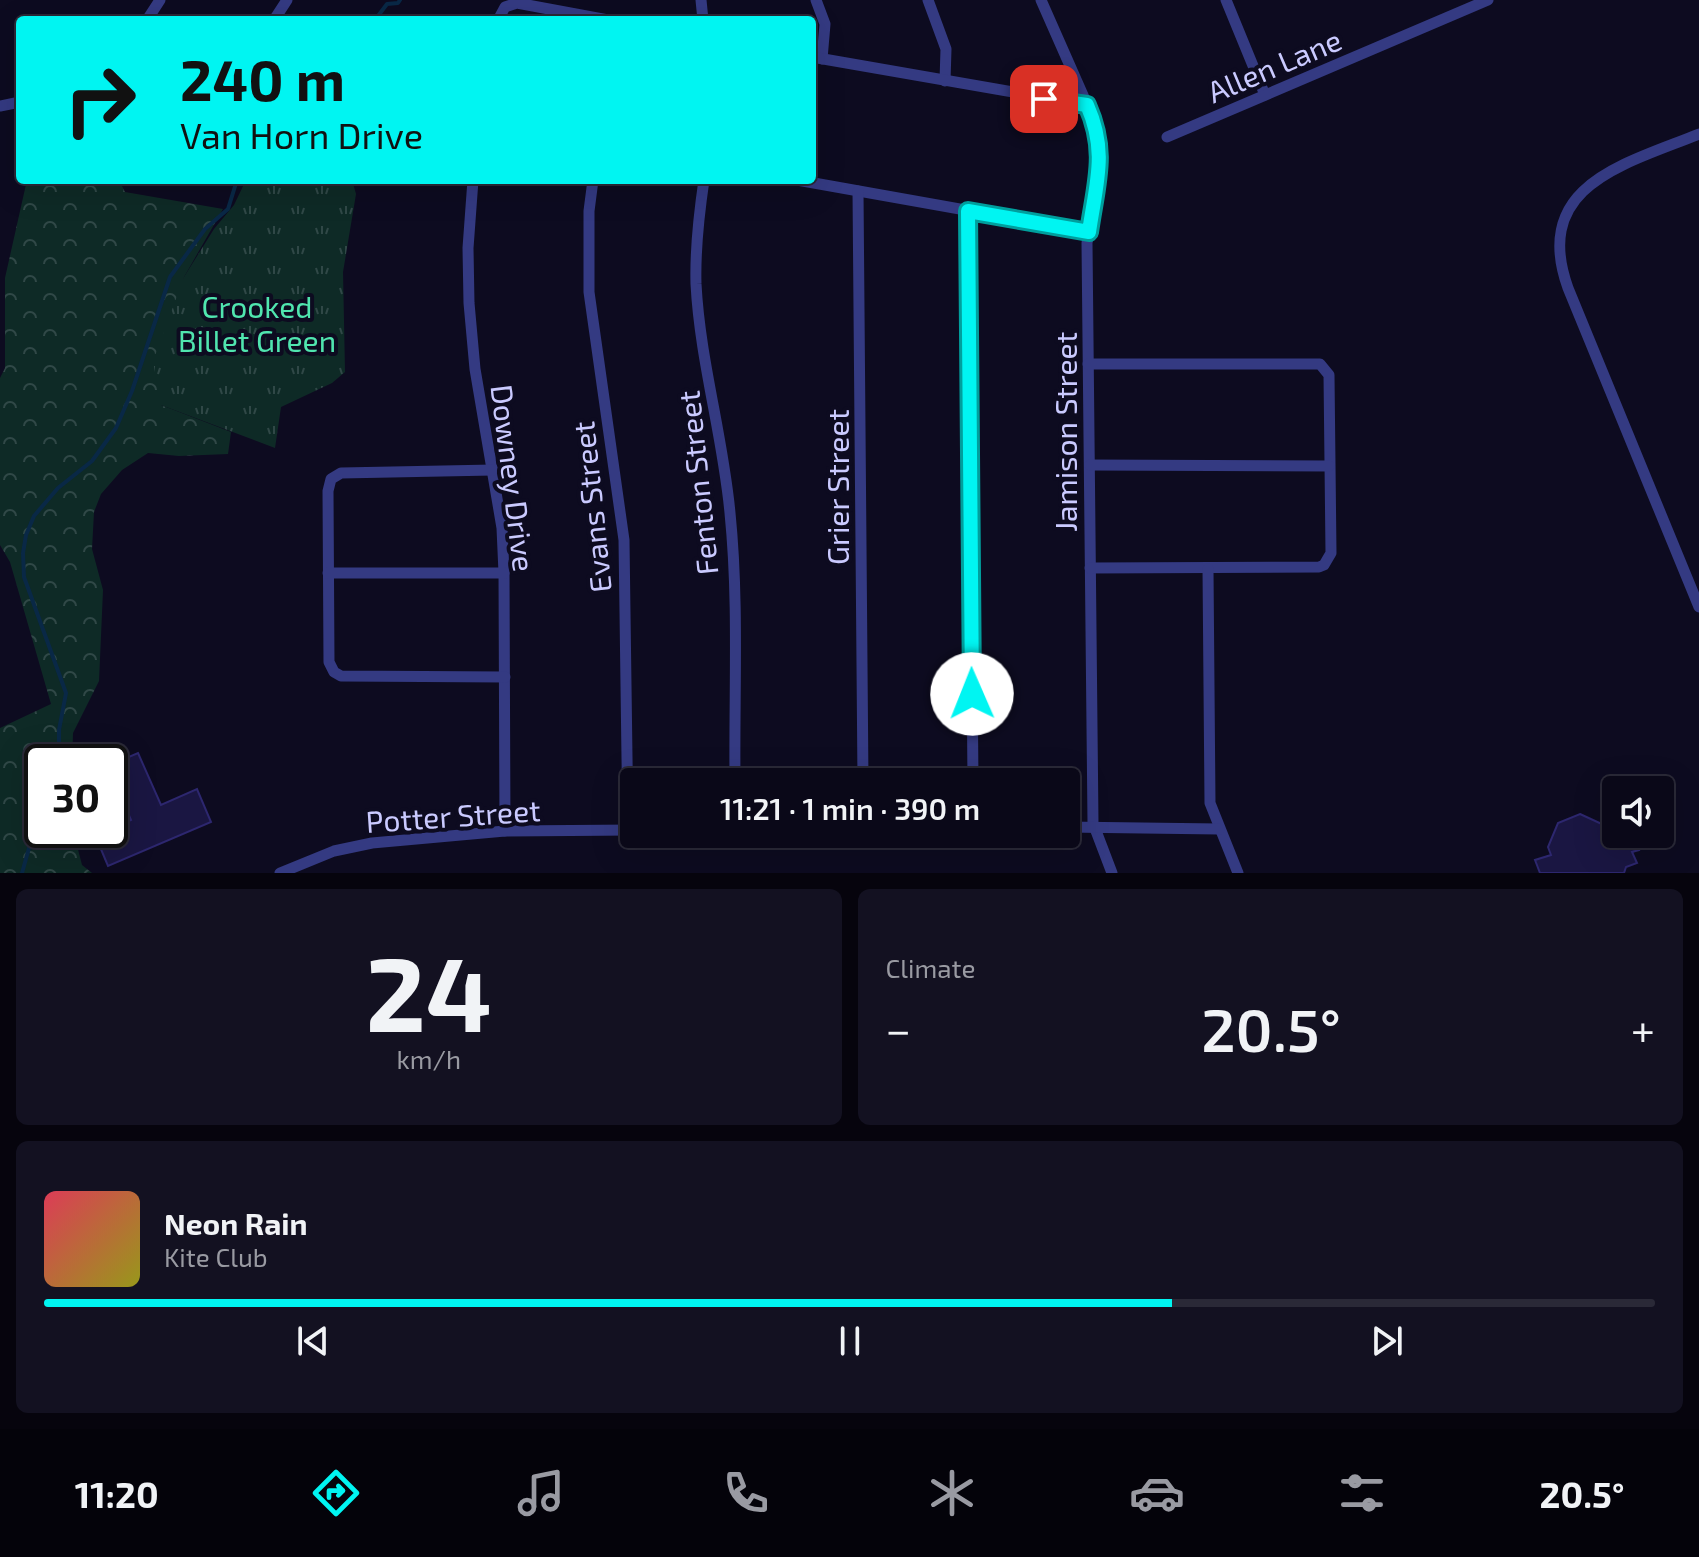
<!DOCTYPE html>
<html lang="en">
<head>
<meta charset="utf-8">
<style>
  body { margin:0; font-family:"Exo 2",sans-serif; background:#131121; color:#f1f3f6; height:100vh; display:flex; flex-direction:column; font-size:30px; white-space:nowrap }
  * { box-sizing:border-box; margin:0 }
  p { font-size:26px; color:#999aa2 }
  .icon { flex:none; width:44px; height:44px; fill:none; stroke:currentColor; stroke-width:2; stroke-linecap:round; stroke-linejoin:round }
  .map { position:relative; height:873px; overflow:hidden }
  .details { display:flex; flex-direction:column; gap:16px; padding:16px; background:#06040d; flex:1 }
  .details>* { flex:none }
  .banner { position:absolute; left:16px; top:16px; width:800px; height:168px; border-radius:8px; box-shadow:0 8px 32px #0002,0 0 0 2px #2a2937; background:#00f5f2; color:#111; overflow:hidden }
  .controls { position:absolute; left:1602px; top:776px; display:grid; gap:16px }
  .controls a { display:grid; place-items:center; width:72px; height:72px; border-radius:8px; background:#0a0818; box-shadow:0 8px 32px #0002,0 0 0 2px #2a2937; font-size:40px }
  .speed { position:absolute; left:24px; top:744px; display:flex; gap:16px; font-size:40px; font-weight:700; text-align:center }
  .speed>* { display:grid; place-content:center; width:104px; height:104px; border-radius:50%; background:#0a0818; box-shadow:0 8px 32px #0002,0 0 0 2px #2a2937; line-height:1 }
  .speed .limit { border:4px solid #111; border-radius:12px; background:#fff; color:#111 }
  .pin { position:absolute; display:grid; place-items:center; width:68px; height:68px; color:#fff; margin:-34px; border-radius:16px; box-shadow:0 4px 12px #0006 }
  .me { position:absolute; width:88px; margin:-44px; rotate:359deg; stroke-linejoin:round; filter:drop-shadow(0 0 6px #0008) }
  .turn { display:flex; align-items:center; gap:28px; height:168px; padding:0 32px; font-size:36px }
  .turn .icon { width:104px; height:104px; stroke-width:2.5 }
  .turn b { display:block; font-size:56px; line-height:68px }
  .big { font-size:60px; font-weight:600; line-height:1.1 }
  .details .widget { flex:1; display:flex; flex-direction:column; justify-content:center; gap:12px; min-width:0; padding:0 28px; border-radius:12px; background:#131121 }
  .details .dial { align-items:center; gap:0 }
  .dial b { font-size:104px; line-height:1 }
  .song { display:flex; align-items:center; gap:24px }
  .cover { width:96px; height:96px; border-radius:12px; background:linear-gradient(135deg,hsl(350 70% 55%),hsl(60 70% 35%)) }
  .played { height:8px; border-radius:4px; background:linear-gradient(90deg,#00f5f2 70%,#2a2937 70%) }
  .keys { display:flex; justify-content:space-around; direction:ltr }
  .heat { display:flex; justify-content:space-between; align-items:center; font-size:44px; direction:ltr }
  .details .tiles { flex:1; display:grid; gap:16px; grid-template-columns:1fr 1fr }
  .widget:last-child { grid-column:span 2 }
  .trip { position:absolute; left:620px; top:768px; width:460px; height:80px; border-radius:8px; background:#0a0818; box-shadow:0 8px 32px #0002,0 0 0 2px #2a2937; font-weight:600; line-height:80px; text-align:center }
  .dock { display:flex; height:128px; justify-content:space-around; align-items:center; background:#04030a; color:#999aa2 }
  .dock .icon { width:56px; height:56px }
  .dock .on { color:#00f5f2 }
  .dock b { font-size:36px; color:#f1f3f6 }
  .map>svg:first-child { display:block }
  .forest { fill:url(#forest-crowns) }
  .park { fill:url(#park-tufts) }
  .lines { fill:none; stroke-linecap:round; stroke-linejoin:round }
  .stream { stroke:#092846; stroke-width:4 }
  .building { fill:#1a1642; stroke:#2d276f; stroke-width:2 }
  .minor { stroke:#343a82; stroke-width:11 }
  .route-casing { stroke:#009f9d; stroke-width:20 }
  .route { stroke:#00f5f2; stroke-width:14 }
  .labels { text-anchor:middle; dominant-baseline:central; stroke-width:8; stroke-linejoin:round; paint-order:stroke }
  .street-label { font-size:30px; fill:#cacaff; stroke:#0d0b20 }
  .park-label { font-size:30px; fill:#50e5af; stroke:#0d0b20 }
</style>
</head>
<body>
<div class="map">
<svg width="1699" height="873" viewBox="0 0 1699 873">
  <defs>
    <pattern id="forest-crowns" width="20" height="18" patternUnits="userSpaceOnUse" patternTransform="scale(2)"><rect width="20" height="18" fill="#0e2a26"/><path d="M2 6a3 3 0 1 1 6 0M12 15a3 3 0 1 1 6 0" fill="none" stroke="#304847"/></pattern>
    <pattern id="park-tufts" width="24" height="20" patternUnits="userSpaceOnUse" patternTransform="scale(2)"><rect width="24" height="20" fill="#0e2a26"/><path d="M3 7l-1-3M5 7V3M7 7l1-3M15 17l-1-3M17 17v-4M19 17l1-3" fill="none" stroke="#304847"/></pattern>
  </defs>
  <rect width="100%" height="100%" fill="#0d0b20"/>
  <!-- forest -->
  <path class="forest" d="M27 180H119L125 192 223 209 184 277 161 405 231 432 228 454 179 456 148 453 122 470 101 494 94 512 92 549 103 590 99 681 73 733 72 762H42V830H73L82 865 92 873H0V728L51 704 10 562 0 545V378L5 368V278Z"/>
  <!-- park -->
  <path class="park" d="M246 180H352L356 194 343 272 345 372 332 383 281 407 275 448 161 405 153 361 184 277 214 229 234 205Z"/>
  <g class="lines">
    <!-- stream -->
    <g class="stream">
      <path d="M375 20 387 4 398 3 400 0"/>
      <path d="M59 762V730L66 693 24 577 23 553 26 535 34 516 58 488 92 461 116 428 132 391 170 277 205 229 228 209 237 180"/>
      <path d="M22 873 31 841 42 824"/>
    </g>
  </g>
  <!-- building -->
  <g class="building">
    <path d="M138 753 161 805 197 789 211 822 108 866 95 835 131 820 110 771V765Z"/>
    <path d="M1580 814 1604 825 1607 833 1616 829V834H1633L1639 850 1632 852 1637 863 1626 867 1624 873H1540L1535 860 1551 855 1548 847 1558 823Z"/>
  </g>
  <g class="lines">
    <!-- minor -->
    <g class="minor">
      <path d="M701 0 703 20"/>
      <path d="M816 0 825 24 822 59"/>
      <path d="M928 0 946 49 945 81"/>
      <path d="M1041 0 1097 127C1105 165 1093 205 1087 243L1093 823 1112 873"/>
      <path d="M1226 0 1265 95"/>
      <path d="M147 20 160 0"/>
      <path d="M274 20 287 0"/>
      <path d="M498 20 505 7 517 3 608 20"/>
      <path d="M812 57 1087 105"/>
      <path d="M0 106 20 102"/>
      <path d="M1699 134C1625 164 1531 185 1568 288L1699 607"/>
      <path d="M1167 137 1488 0"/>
      <path d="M473 180 468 248 469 303 475 369 502 528 504 573 505 831"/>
      <path d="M593 180 589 211V292L624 540 628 830"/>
      <path d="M704 180C699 214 695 249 696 284 700 361 723 436 730 513 739 602 734 693 735 782"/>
      <path d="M797 180 1089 232"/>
      <path d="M858 191 863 782"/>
      <path d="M968 211 973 782"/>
      <path d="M1088 364H1320L1329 375 1331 553 1324 565 1319 567 1090 568"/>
      <path d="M1090 465 1329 466"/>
      <path d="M493 470 341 473 331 479 328 491 329 662 334 672 341 676 505 677"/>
      <path d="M1208 569 1210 803 1238 873"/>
      <path d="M328 573H504"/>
      <path d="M1066 827 1219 829"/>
      <path d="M280 873 334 851 372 843 505 831 633 830"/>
    </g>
  </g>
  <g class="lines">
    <!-- route casing -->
    <g class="route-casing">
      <path id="route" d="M972 694 968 211 1089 232C1096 183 1108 152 1087 105L1044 99"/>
    </g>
    <!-- route -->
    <use href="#route" class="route"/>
  </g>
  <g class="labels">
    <!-- street labels -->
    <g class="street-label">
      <text transform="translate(1274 65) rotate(-23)">Allen Lane</text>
      <text transform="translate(1065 432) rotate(-90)">Jamison Street</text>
      <text transform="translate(514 478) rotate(83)">Downey Drive</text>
      <text transform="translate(697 483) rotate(-96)">Fenton Street</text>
      <text transform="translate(837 487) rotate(-90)">Grier Street</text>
      <text transform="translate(591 507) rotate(-96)">Evans Street</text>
      <text transform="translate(453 815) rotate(-4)">Potter Street</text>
    </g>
    <!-- park labels -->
    <g class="park-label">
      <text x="257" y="306">Crooked<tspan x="257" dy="34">Billet Green</tspan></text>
    </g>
  </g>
</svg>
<div class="controls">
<a><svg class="icon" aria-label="sound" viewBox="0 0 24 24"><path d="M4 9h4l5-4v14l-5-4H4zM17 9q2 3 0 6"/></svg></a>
</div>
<div class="speed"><div class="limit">30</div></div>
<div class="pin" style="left:1044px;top:99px;background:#d93025"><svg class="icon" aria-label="arrive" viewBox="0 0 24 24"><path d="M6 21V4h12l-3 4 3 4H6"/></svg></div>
<svg class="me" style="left:972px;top:694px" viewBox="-20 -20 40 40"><circle r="19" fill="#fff"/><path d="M0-13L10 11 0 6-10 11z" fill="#00f5f2"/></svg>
<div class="trip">11:21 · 1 min · 390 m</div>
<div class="banner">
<div class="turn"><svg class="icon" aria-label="right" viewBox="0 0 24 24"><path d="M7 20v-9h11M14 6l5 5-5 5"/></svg><div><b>240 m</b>Van Horn Drive</div></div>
</div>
</div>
<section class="details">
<div class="tiles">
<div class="widget dial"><b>24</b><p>km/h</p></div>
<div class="widget"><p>Climate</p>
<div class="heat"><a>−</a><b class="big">20.5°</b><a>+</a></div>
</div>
<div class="widget">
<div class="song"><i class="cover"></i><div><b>Neon Rain</b><p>Kite Club</p></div></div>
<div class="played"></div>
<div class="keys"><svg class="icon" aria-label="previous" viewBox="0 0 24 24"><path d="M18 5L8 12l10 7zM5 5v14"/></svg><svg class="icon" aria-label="pause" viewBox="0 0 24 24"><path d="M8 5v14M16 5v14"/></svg><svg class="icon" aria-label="next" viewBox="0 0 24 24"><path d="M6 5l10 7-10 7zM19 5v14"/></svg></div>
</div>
</div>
</section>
<nav class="dock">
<b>11:20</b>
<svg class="icon on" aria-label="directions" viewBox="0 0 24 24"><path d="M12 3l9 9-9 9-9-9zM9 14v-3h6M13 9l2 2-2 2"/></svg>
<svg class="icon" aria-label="music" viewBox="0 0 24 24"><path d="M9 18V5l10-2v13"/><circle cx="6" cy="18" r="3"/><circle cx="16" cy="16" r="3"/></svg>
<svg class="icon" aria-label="phone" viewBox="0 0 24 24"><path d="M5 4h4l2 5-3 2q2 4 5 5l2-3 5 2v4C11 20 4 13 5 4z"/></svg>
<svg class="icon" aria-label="climate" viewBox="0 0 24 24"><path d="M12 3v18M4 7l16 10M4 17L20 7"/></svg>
<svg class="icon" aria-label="car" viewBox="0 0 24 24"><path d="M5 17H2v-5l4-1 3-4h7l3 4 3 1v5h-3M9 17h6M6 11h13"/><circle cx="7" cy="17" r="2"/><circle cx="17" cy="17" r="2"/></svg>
<svg class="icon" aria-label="filters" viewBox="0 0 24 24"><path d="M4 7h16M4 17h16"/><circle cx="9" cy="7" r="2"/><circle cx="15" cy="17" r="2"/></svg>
<b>20.5°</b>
</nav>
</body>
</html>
